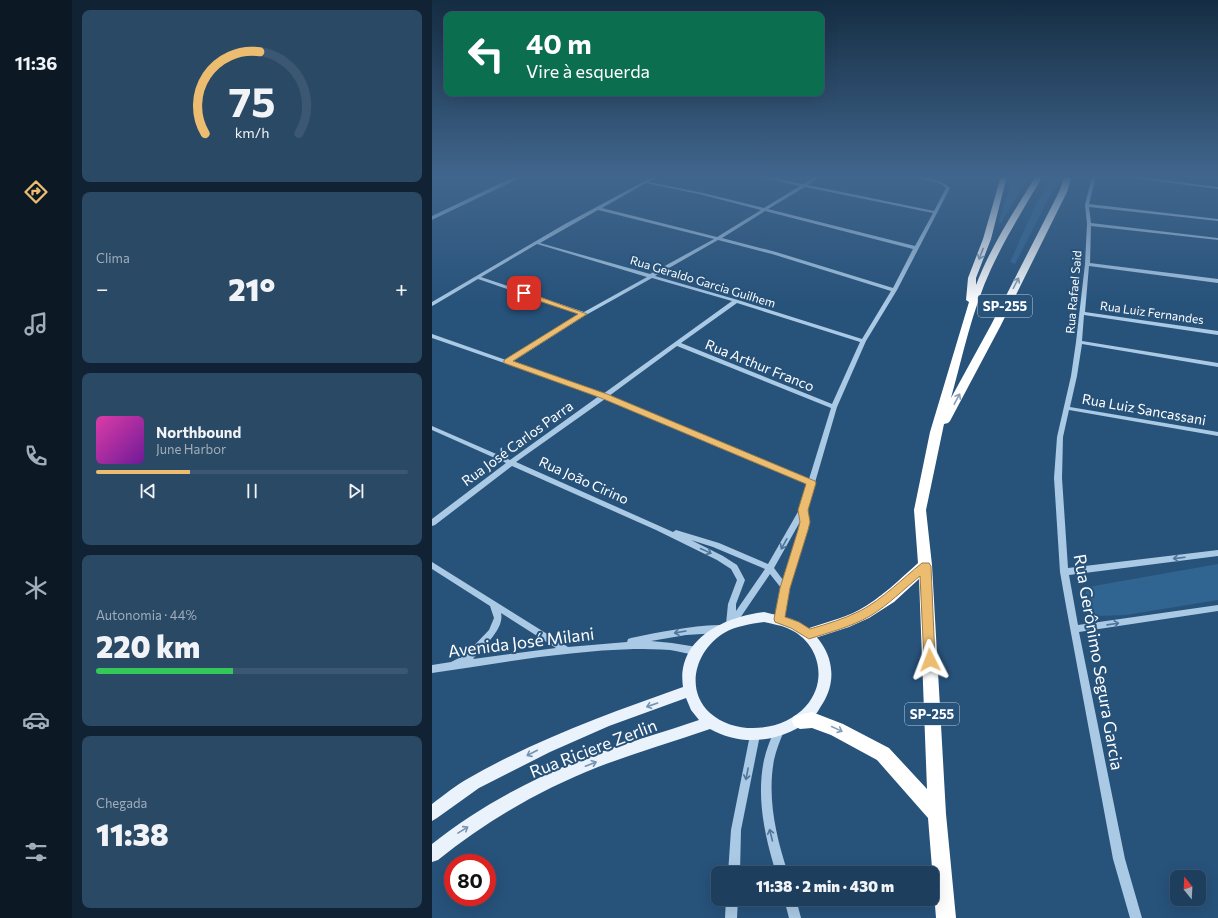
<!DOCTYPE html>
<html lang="pt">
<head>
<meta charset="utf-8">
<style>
  body { margin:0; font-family:Commissioner,sans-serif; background:#2a4965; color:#f1f3f6; height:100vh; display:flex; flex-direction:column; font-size:15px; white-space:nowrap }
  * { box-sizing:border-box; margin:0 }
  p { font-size:13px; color:#a0aebb }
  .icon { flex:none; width:22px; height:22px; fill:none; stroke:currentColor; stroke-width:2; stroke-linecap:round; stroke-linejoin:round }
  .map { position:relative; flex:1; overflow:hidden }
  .drawer { display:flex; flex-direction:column; gap:10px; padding:10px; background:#102233; width:360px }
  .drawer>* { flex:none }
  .banner { position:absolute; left:12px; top:12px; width:380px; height:84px; border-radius:8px; box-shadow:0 4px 16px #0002,0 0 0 1px #3b5772; background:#0b6e4f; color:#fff; overflow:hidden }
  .needle { width:26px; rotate:342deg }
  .fabs { position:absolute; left:738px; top:870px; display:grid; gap:8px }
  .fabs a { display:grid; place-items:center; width:36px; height:36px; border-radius:8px; background:#1d3e5c; box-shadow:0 4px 16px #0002,0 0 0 1px #3b5772; font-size:20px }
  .speed { position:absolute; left:12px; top:854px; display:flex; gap:8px; font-size:20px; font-weight:700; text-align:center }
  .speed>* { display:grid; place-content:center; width:52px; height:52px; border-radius:50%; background:#1d3e5c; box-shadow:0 4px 16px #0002,0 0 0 1px #3b5772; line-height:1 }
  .speed .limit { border:6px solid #d22; background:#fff; color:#111 }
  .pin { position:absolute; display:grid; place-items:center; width:34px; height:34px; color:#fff; margin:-17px; border-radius:8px; box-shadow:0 2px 6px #0006 }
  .me { position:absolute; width:44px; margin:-22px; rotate:357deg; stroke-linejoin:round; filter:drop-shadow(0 0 3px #0008) }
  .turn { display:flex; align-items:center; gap:14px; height:84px; padding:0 16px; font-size:18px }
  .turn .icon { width:52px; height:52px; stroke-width:2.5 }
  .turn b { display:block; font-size:28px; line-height:34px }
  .big { font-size:30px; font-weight:800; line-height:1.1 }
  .drawer .card { flex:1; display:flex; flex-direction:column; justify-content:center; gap:6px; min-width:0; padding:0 14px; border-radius:8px; background:#2a4965 }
  .drawer .dial { align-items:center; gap:0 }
  .dial svg { height:104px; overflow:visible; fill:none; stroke:#3b5772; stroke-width:7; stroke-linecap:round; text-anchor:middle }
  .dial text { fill:#f1f3f6; stroke:none }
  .song { display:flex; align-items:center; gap:12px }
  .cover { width:48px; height:48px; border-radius:6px; background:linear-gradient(135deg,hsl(320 70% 55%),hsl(280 70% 35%)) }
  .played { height:4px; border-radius:2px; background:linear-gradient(90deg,#ecbd70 30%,#3b5772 30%) }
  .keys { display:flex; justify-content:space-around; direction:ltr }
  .heat { display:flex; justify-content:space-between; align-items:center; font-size:22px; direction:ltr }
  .charge { height:6px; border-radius:3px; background:linear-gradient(90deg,#34c759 44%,#3b5772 0) }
  .trip { position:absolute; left:279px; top:866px; width:228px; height:40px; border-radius:8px; background:#1d3e5c; box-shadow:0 4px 16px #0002,0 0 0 1px #3b5772; font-weight:800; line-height:40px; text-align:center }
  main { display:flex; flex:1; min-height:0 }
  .dock { display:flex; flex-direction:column; width:72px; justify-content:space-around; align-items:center; background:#0c1925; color:#a0aebb }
  .dock .icon { width:28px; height:28px }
  .dock .active { color:#ecbd70 }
  .dock b { font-size:18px; color:#f1f3f6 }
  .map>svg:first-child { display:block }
  .green { fill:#316591 }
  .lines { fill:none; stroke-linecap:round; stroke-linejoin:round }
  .stream { stroke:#9fc5e4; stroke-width:3.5 }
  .minor { fill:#aac9e4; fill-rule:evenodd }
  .major { fill:#eaf2fc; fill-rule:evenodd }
  .highway { fill:#fff; fill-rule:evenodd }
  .oneway { stroke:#88a0b6 }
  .oneway2 { stroke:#4e769a }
  .oneway3 { stroke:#7592ae }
  .route { fill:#ecbd70; stroke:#997b49 }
  .labels { text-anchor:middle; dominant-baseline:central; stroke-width:4; stroke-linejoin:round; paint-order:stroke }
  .far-street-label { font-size:12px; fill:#fff; stroke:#27527a }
  .shield { fill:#27527a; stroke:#becbd7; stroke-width:1 }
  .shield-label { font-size:13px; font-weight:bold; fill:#fff }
  .street-label { font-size:14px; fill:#fff; stroke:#27527a }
  .near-street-label { font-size:17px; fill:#fff; stroke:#27527a }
</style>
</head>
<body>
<main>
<nav class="dock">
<b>11:36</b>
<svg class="icon active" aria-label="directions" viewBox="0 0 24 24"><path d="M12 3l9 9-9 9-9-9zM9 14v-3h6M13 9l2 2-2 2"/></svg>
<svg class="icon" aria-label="music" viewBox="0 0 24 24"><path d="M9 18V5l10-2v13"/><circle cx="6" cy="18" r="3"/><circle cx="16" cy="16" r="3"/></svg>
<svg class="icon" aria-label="phone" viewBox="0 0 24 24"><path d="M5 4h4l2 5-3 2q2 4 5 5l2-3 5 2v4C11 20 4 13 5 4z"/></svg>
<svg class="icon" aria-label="climate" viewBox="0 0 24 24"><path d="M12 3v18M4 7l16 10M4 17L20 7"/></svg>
<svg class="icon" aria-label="car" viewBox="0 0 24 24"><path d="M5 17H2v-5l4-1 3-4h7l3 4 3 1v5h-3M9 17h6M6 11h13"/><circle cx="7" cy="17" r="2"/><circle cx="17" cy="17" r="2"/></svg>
<svg class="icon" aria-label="filters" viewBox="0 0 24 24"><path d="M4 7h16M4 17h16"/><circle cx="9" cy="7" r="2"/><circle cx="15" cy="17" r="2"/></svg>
</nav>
<section class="drawer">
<div class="card dial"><svg viewBox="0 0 100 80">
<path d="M14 69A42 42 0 1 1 86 69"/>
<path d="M14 69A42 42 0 0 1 56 6" stroke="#ecbd70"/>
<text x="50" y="56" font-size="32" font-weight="700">75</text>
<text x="50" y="72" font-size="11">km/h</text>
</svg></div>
<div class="card"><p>Clima</p>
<div class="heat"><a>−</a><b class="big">21°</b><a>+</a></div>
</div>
<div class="card">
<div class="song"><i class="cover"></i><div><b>Northbound</b><p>June Harbor</p></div></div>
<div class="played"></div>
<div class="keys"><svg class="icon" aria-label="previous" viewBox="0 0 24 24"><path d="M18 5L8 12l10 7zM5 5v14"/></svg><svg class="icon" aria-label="pause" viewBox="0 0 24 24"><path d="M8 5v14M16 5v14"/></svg><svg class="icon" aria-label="next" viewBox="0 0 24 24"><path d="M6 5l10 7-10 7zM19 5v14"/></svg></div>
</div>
<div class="card"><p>Autonomia · 44%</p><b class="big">220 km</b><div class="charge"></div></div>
<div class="card"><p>Chegada</p><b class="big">11:38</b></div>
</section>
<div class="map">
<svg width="786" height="918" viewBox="0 0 786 918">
  <rect width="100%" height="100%" fill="#27527a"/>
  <!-- green -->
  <g class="green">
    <path d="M582 176H597L569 223 567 221 577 189Z"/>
    <path d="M620 176H628L583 264 578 262 604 204Z"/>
    <path d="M786 564V600L694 615 665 616 652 608 650 602 656 587Z"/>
  </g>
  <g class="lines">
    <!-- stream -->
    <path class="stream" d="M0 218 88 176"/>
    <!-- minor -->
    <g class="minor">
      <path d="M222 176H227L217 182 271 193 332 208 368 186 321 176H331L371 184 384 176H389L376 185 502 211 514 188 509 184 478 176C491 176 509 179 518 188L465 290 434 341 405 407 375 510 377 522 357 588 351 619 350 621 347 622 344 621 343 619 349 588 338 574 304 624 298 628 295 626 294 624 296 604 305 580 299 569 285 560 224 530 80 466 3 525 0 526V519L74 463 0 430V426L78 460 167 396 0 338V334L74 360 148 314 46 279 2 305 0 306V302L133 224ZM214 183 271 195 329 210 285 237 170 208ZM373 187 501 213 483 246 336 209ZM166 210 282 239 218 274 108 243ZM333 211 481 249 461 288 344 252 290 238ZM286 240 340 254 459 291 430 339 306 300 223 276ZM105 244 215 277 152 312 49 277ZM220 278 300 301 171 394 80 362 154 315ZM305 303 428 342 400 404 249 343ZM245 346 399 408 377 479 177 396ZM173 399 375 484 367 510 336 564 287 543 244 530 241 532 84 462ZM369 520 367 530 351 580 342 568ZM259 540 281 547 333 569 304 611V604L313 580 305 565 291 556Z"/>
      <path d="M660 176H664L657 204 786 219V221L657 207 659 223 786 238V240L659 226 658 263 786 279V283L657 266 653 312 786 331V335L652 315 650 341 786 363V367L650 344 645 376 638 407 786 432V436L637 410 631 437 630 478 636 568 786 550V556L637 575 646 625 786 605V611L647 632 693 859 710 918H698L681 859 634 606 628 572 622 478 625 437 639 376 644 342 653 264 655 224 653 205Z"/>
      <path d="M685 176H699L786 187V189Z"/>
      <path d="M0 562 136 647 195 642 196 639 199 638C228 632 257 626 287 625L290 626 291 629 290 632 287 633 254 635 219 641 240 643 265 647 268 648 270 651 268 654C261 656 246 651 238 650 226 649 214 649 202 649 134 651 67 663 0 673V665L19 662 33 655 57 630 62 618 58 606 0 569ZM69 613 124 648 41 659C50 648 73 629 69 613Z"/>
      <path d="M347 726 351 728 352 731C348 741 344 750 342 760 335 798 344 837 356 873H344C333 837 324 798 332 760 334 750 338 741 342 731L343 728Z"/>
      <path d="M323 730 327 732 328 735 309 830 308 873H296L299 830 318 735 319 732Z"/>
      <path d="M294 899H306L305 918H293Z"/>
      <path d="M352 899H364L369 918H357Z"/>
    </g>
    <!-- major -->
    <path class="major" d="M332 612C342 615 355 616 364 621 395 637 410 672 391 703 388 707 386 712 383 715 355 742 311 748 278 729 241 742 202 753 166 767 108 790 54 821 6 860L0 862V844C49 805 107 775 165 753 199 741 233 732 267 720L259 710 254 698 177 726 118 752 47 788 5 818 0 821V804C12 795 24 785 37 778 105 739 178 713 251 687 244 639 292 617 332 612ZM332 622C340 624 348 625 355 628 387 641 397 680 374 706 351 732 304 736 278 713 252 689 264 650 292 633 304 626 318 624 332 622Z"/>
    <!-- highway -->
    <path class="highway" d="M569 176H575L559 239 544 278V285C559 246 582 211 604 176H611C593 206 574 237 559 269 540 310 531 355 519 398L559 325 627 192 633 176H640L635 192 569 325 518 421 516 423 512 424 494 510 500 565 514 814 524 918H504L496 818 445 760 399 735 380 728 368 729 362 726 360 721 362 716 380 712 411 724 457 748 495 789 487 579 462 602 437 618 417 627 377 640 372 638 369 634 372 630C390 623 410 619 427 610 449 598 467 580 486 563L482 510 498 432 537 302 534 300 536 278 551 239Z"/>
  </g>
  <!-- one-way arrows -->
  <defs><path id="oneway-shaft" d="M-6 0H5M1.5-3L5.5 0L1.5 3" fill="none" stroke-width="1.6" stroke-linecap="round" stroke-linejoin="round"/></defs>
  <g class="oneway">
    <use href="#oneway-shaft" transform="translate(549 254) rotate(111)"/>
    <use href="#oneway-shaft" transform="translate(584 283) rotate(-63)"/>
    <use href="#oneway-shaft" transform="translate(525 399) rotate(-62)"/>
    <use href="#oneway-shaft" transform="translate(405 729) rotate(25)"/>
  </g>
  <g class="oneway2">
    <use href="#oneway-shaft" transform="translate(352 544) rotate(119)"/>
    <use href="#oneway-shaft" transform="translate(274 551) rotate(25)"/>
    <use href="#oneway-shaft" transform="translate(747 558) rotate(173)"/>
    <use href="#oneway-shaft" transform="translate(681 624) rotate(-8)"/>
    <use href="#oneway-shaft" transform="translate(248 632) rotate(170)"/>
    <use href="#oneway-shaft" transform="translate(315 774) rotate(101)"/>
    <use href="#oneway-shaft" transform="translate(339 835) rotate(-104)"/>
  </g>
  <g class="oneway3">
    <use href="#oneway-shaft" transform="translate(220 705) rotate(161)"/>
    <use href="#oneway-shaft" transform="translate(100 753) rotate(153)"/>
    <use href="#oneway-shaft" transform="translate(159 764) rotate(-21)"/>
    <use href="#oneway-shaft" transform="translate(31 830) rotate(-32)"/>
  </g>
  <!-- sky -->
  <linearGradient id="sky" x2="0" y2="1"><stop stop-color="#152d43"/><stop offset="0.58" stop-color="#41668d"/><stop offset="1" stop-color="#41668d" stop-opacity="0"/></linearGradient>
  <rect width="786" height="305" fill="url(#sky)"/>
  <!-- route -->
  <path class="route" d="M89 292H94L155 314 81 361 175 394 383 481 384 483 376 510 378 522 376 530 358 588 353 617 367 622 378 629C395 624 412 619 428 611 451 599 470 579 490 563H497L499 566 503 660 502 663 498 664 493 663 492 660 488 576C472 589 456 605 438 616 419 627 398 632 377 639L359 628 343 622 342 619 348 588 366 530 368 522 366 510 374 484 169 398 72 363V360L146 314 89 295Z"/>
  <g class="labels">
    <!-- far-street labels -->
    <g class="far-street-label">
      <text transform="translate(271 281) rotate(17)">Rua Geraldo Garcia Guilhem</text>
      <text transform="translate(641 292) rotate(-85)">Rua Rafael Said</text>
      <text transform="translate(720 312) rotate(8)">Rua Luiz Fernandes</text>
    </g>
    <!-- shield labels -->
    <g class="shield">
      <rect x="546" y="295" width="54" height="22" rx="3"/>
      <rect x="473" y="703" width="54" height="22" rx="3"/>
    </g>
    <g class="shield-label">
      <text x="573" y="306">SP-255</text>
      <text x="500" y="714">SP-255</text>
    </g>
    <!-- street labels -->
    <g class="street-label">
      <text transform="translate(328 365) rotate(22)">Rua Arthur Franco</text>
      <text transform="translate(712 409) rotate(10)">Rua Luiz Sancassani</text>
      <text transform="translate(85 443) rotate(-36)">Rua José Carlos Parra</text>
      <text transform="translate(152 480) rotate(24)">Rua João Cirino</text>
    </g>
    <!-- near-street labels -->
    <g class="near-street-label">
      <text transform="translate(89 642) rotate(-7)">Avenida José Milani</text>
      <text transform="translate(667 662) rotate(80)">Rua Gerônimo Segura Garcia</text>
      <text transform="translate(161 748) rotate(-21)">Rua Riciere Zerlin</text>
    </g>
  </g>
</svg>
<div class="fabs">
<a><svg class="needle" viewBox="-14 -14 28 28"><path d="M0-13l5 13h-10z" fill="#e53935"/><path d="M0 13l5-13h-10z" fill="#a0aebb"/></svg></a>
</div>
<div class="speed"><div class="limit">80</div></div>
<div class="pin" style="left:92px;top:293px;background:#d93025"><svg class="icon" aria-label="arrive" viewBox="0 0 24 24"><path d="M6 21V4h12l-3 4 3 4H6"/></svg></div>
<svg class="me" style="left:498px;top:660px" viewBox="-20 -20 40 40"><path d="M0-17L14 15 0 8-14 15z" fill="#ecbd70" stroke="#fff" stroke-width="4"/></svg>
<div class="trip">11:38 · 2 min · 430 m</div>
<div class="banner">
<div class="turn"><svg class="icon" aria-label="left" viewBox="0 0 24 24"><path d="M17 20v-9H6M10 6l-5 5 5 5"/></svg><div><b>40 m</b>Vire à esquerda</div></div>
</div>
</div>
</main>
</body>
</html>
